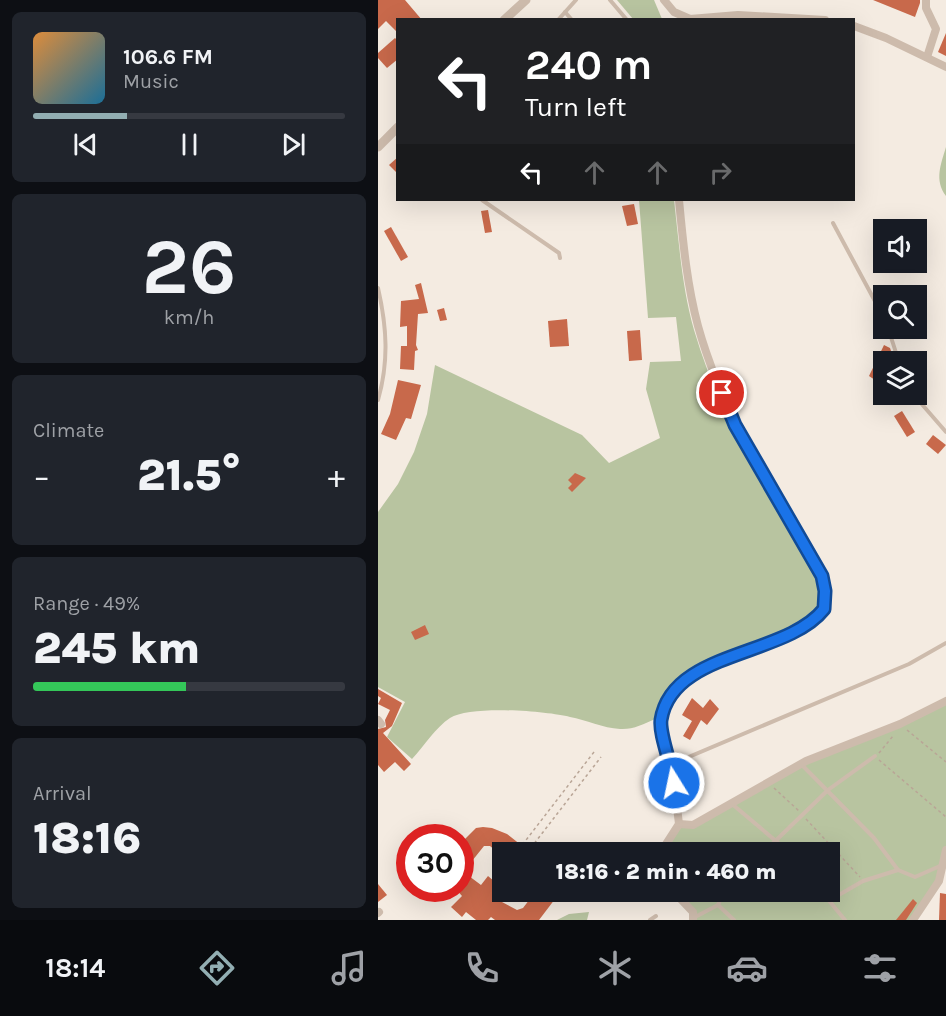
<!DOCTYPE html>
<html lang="en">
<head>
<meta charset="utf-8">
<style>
  body { margin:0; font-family:Karla,sans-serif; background:#20242c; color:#f1f3f6; height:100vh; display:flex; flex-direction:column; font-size:22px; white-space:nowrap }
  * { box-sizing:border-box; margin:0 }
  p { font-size:20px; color:#9ea1a6 }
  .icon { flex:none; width:33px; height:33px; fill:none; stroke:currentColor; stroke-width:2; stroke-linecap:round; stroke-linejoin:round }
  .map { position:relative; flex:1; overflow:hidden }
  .drawer { display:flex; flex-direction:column; gap:12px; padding:12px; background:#0d0f14; width:378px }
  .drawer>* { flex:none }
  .top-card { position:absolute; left:18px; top:18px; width:459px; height:183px; border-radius:0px; box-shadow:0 6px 24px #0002; background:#202124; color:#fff; overflow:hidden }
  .controls { position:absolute; left:495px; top:219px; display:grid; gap:12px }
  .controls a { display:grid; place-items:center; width:54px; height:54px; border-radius:0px; background:#171b24; box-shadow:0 6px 24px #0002; font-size:30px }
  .speed { position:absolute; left:18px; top:824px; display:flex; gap:12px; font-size:30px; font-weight:700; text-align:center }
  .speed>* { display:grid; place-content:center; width:78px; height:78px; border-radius:50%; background:#171b24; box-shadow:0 6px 24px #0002; line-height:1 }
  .speed .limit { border:9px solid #d22; background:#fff; color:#111 }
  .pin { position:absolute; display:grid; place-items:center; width:51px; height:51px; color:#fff; margin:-26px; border:3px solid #fff; border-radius:50%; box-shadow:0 2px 6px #0007 }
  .me { position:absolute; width:66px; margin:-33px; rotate:350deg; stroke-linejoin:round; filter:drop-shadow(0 0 4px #0008) }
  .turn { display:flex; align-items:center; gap:21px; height:126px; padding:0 30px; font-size:27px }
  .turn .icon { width:78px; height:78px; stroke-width:2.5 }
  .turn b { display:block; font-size:42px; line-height:51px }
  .lanes { display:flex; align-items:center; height:57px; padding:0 30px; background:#0003; justify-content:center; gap:30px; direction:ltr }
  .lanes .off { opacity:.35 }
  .big { font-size:45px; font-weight:800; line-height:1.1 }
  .drawer .card { flex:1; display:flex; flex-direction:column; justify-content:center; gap:9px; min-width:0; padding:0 21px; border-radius:9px; background:#20242c }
  .drawer .dial { align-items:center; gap:0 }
  .dial b { font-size:78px; line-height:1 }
  .song { display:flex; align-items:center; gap:18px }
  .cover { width:72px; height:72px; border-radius:9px; background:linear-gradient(135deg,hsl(30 70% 55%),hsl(200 70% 35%)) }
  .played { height:6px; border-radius:3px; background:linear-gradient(90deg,#92aeb2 30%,#363941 30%) }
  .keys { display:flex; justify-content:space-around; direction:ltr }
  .heat { display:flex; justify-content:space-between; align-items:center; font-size:33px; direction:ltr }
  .charge { height:9px; border-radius:4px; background:linear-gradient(90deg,#34c759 49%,#363941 0) }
  .trip { position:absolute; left:114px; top:842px; width:348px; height:60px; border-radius:0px; background:#171b24; box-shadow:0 6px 24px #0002; font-weight:800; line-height:60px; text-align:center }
  .tabs { display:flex; height:96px; justify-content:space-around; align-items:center; background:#090b0e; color:#9ea1a6 }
  .tabs .icon { width:42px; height:42px }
  .tabs .current { color:#92aeb2 }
  .tabs b { font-size:27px; color:#f1f3f6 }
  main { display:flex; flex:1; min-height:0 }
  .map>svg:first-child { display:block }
  .green { fill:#b8c4a0 }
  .building { fill:#c8694b }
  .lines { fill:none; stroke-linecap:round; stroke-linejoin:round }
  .path { stroke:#b9a596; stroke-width:1.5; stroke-dasharray:3 3; stroke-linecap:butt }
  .service { stroke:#cdbbac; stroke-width:4 }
  .minor { stroke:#cdbbac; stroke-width:8 }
  .tertiary { stroke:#cdbbac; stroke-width:9 }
  .route-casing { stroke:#114b97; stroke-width:15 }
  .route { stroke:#1a73e8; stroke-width:10 }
</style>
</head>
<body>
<main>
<section class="drawer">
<div class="card">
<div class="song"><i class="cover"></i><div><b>106.6 FM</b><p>Music</p></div></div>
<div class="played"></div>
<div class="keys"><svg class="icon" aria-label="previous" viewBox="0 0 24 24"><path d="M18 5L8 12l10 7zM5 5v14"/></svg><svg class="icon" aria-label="pause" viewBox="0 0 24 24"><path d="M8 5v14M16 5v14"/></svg><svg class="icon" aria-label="next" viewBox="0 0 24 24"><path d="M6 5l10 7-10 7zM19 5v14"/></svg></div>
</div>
<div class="card dial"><b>26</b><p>km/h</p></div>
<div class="card"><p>Climate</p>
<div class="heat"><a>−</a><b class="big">21.5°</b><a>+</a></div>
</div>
<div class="card"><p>Range · 49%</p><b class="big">245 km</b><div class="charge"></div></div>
<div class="card"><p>Arrival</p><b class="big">18:16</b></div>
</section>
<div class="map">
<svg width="568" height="920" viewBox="0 0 568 920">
  <rect width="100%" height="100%" fill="#f4ebe1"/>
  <!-- green -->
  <g class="green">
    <path d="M239 0H276L284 19H255Z"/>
    <path d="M568 147V196C556 180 563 164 568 147Z"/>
    <path d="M261 200H296C301 243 304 288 316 330 342 419 392 498 439 578L442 591V607C430 622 411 629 394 636 341 657 301 663 277 719 266 724 254 730 242 729 225 728 208 720 192 717 168 711 92 705 72 718 58 727 46 746 34 759L9 737 27 702 0 687V512L20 484 36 452 49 414 57 365 204 435 231 463 282 438 268 389 272 362 303 361 298 317 270 318Z"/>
    <path d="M568 701V850L561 881 535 920H315L317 917 295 891H452V852H283L301 824 309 826 424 765Z"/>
    <path d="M211 912 209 920H179L191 914Z"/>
  </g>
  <!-- building -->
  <g class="building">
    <path d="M0 0H27L44 20H20V33L8 21 0 29Z"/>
    <path d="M495 0H542V3L537 17Z"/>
    <path d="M568 33V56L560 52Z"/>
    <path d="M17 38 20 41V59L9 68 0 58V53Z"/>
    <path d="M20 157V174L11 165Z"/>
    <path d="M256 204 260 224 249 226 244 206Z"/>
    <path d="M110 210 114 232 107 233 103 211Z"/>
    <path d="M13 227 30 257 23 261 6 231Z"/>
    <path d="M43 283 50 313 40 314 38 345 40 350 37 351 36 370 22 369 23 346H29V326L22 327 23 301 41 299 37 285Z"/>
    <path d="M66 308 69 320 62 321 59 310Z"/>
    <path d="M189 319 191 346 172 347 170 321Z"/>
    <path d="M262 330 264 360 251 361 249 331Z"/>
    <path d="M506 345 512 348 514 354 510 362H506V386L491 376Z"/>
    <path d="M20 380 43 385 33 419 28 418 18 440 3 434 12 414Z"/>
    <path d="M524 411 537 432 529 437 516 416Z"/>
    <path d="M555 435 568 445 560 454 548 444Z"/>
    <path d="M197 473 208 478 194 492 190 488 194 484 190 480Z"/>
    <path d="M47 625 51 634 37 640 33 632Z"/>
    <path d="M0 689 24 703 14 726 5 733 33 764 26 771 17 762 6 772 0 765V729L8 727 7 720 12 710 0 704 3 698 0 696Z"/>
    <path d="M314 698 325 708 332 699 341 709 329 725 323 720 312 740 305 736 314 721 304 715Z"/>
    <path d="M105 827 114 828 129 834 143 845 138 852H124V856L112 846H106L90 866 91 876 103 885 110 876 124 888V891H131L124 902 139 910 145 908 158 891H179L177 899 161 920H117L113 917 110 920H98L88 912 84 917 73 907 84 896 77 888H82V844L98 828Z"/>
    <path d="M303 844 311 852H294Z"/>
    <path d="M0 884 9 895 0 902Z"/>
    <path d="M562 893 568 894V920H561Z"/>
    <path d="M535 899 539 903 528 920H518Z"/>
  </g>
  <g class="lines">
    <!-- path -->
    <g class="path">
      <path d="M529 730 568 762"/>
      <path d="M216 752 145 844 152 849 223 757"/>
      <path d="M501 753 515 736"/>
      <path d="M501 760 568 817"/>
      <path d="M396 788 421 811"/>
      <path d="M428 819 482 877"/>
    </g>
    <!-- service -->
    <g class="service">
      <path d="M232 0 249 20"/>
      <path d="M187 12 194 20"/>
      <path d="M180 20 198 0"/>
      <path d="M104 200 181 253 182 258"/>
      <path d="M455 223 506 318"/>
      <path d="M0 288C9 328 11 361 0 400"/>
      <path d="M510 328 521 362"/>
      <path d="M535 394 568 432"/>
      <path d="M294 764 531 664 568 643"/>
      <path d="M424 765 496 838 520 870"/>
      <path d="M354 804 411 852"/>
      <path d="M386 852 450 790 497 756"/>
      <path d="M443 891 467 920"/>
      <path d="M452 900 485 881 520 870 537 877 562 866"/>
      <path d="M340 905 356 920"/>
      <path d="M317 917 340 905 346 891"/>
      <path d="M272 920 278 916"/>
    </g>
    <!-- minor -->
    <g class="minor">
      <path d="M286 0 296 12 312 19 360 15 447 20"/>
      <path d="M548 0V8L558 29 549 57"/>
      <path d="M476 26 508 38 568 67"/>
      <path d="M0 720 3 724"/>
      <path d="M301 824 315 825 428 761 522 724 568 701"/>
      <path d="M283 852 301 824 294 765 283 722 290 702 306 681 332 665 419 631 446 609 447 591 444 576C397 496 345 416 320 326 309 285 305 242 301 200"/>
      <path d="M295 891 315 912V920"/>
      <path d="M0 913 1 912"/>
      <path d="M535 920 561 881 568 850"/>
    </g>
    <!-- tertiary -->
    <g class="tertiary">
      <path d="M126 20 148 0"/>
      <path d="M0 147 20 127"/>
    </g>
  </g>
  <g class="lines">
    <!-- route casing -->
    <g class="route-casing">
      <path id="route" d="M296 783C294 766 281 734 283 720 294 650 408 657 446 609L447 591 444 576 357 425 344 393"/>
    </g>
    <!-- route -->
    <use href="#route" class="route"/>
  </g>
</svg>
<div class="controls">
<a><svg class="icon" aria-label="sound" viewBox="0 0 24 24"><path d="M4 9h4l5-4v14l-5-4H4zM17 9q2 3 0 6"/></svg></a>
<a><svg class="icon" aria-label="search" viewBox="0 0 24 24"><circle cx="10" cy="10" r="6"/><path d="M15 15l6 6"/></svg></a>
<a><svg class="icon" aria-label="layers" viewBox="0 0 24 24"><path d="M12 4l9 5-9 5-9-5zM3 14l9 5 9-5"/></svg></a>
</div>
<div class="speed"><div class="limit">30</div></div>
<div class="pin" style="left:344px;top:393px;background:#d93025"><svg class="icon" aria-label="arrive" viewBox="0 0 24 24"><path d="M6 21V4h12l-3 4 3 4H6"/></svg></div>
<svg class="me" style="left:296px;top:783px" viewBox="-20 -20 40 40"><circle r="17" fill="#1a73e8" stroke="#fff" stroke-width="3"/><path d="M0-11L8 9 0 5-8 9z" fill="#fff"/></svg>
<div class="trip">18:16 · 2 min · 460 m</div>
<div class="top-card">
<div class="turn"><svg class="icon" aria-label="left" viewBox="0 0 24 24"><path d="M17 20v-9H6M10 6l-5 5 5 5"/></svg><div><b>240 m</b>Turn left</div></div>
<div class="lanes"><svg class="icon" aria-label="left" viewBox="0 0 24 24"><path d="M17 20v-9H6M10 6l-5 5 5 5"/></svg><svg class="icon off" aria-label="ahead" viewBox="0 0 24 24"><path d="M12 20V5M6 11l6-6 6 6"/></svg><svg class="icon off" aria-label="ahead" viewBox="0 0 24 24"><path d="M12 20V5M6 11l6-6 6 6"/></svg><svg class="icon off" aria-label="right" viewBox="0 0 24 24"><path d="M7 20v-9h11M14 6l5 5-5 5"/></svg></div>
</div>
</div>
</main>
<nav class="tabs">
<b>18:14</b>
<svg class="icon current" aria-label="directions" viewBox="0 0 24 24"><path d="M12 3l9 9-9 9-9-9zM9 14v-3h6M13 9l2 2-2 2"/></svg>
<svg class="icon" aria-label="music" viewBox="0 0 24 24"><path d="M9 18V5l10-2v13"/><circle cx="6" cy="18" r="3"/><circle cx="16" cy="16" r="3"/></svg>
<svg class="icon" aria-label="phone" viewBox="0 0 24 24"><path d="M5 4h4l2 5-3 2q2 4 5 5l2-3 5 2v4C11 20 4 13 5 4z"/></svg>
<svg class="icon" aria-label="climate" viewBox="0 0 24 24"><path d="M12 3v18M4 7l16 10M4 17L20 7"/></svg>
<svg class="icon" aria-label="car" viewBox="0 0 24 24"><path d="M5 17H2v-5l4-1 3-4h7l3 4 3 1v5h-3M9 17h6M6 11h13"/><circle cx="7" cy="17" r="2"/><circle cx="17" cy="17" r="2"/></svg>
<svg class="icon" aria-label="filters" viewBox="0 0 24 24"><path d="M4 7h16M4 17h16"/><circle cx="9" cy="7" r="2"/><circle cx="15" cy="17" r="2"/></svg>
</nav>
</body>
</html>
